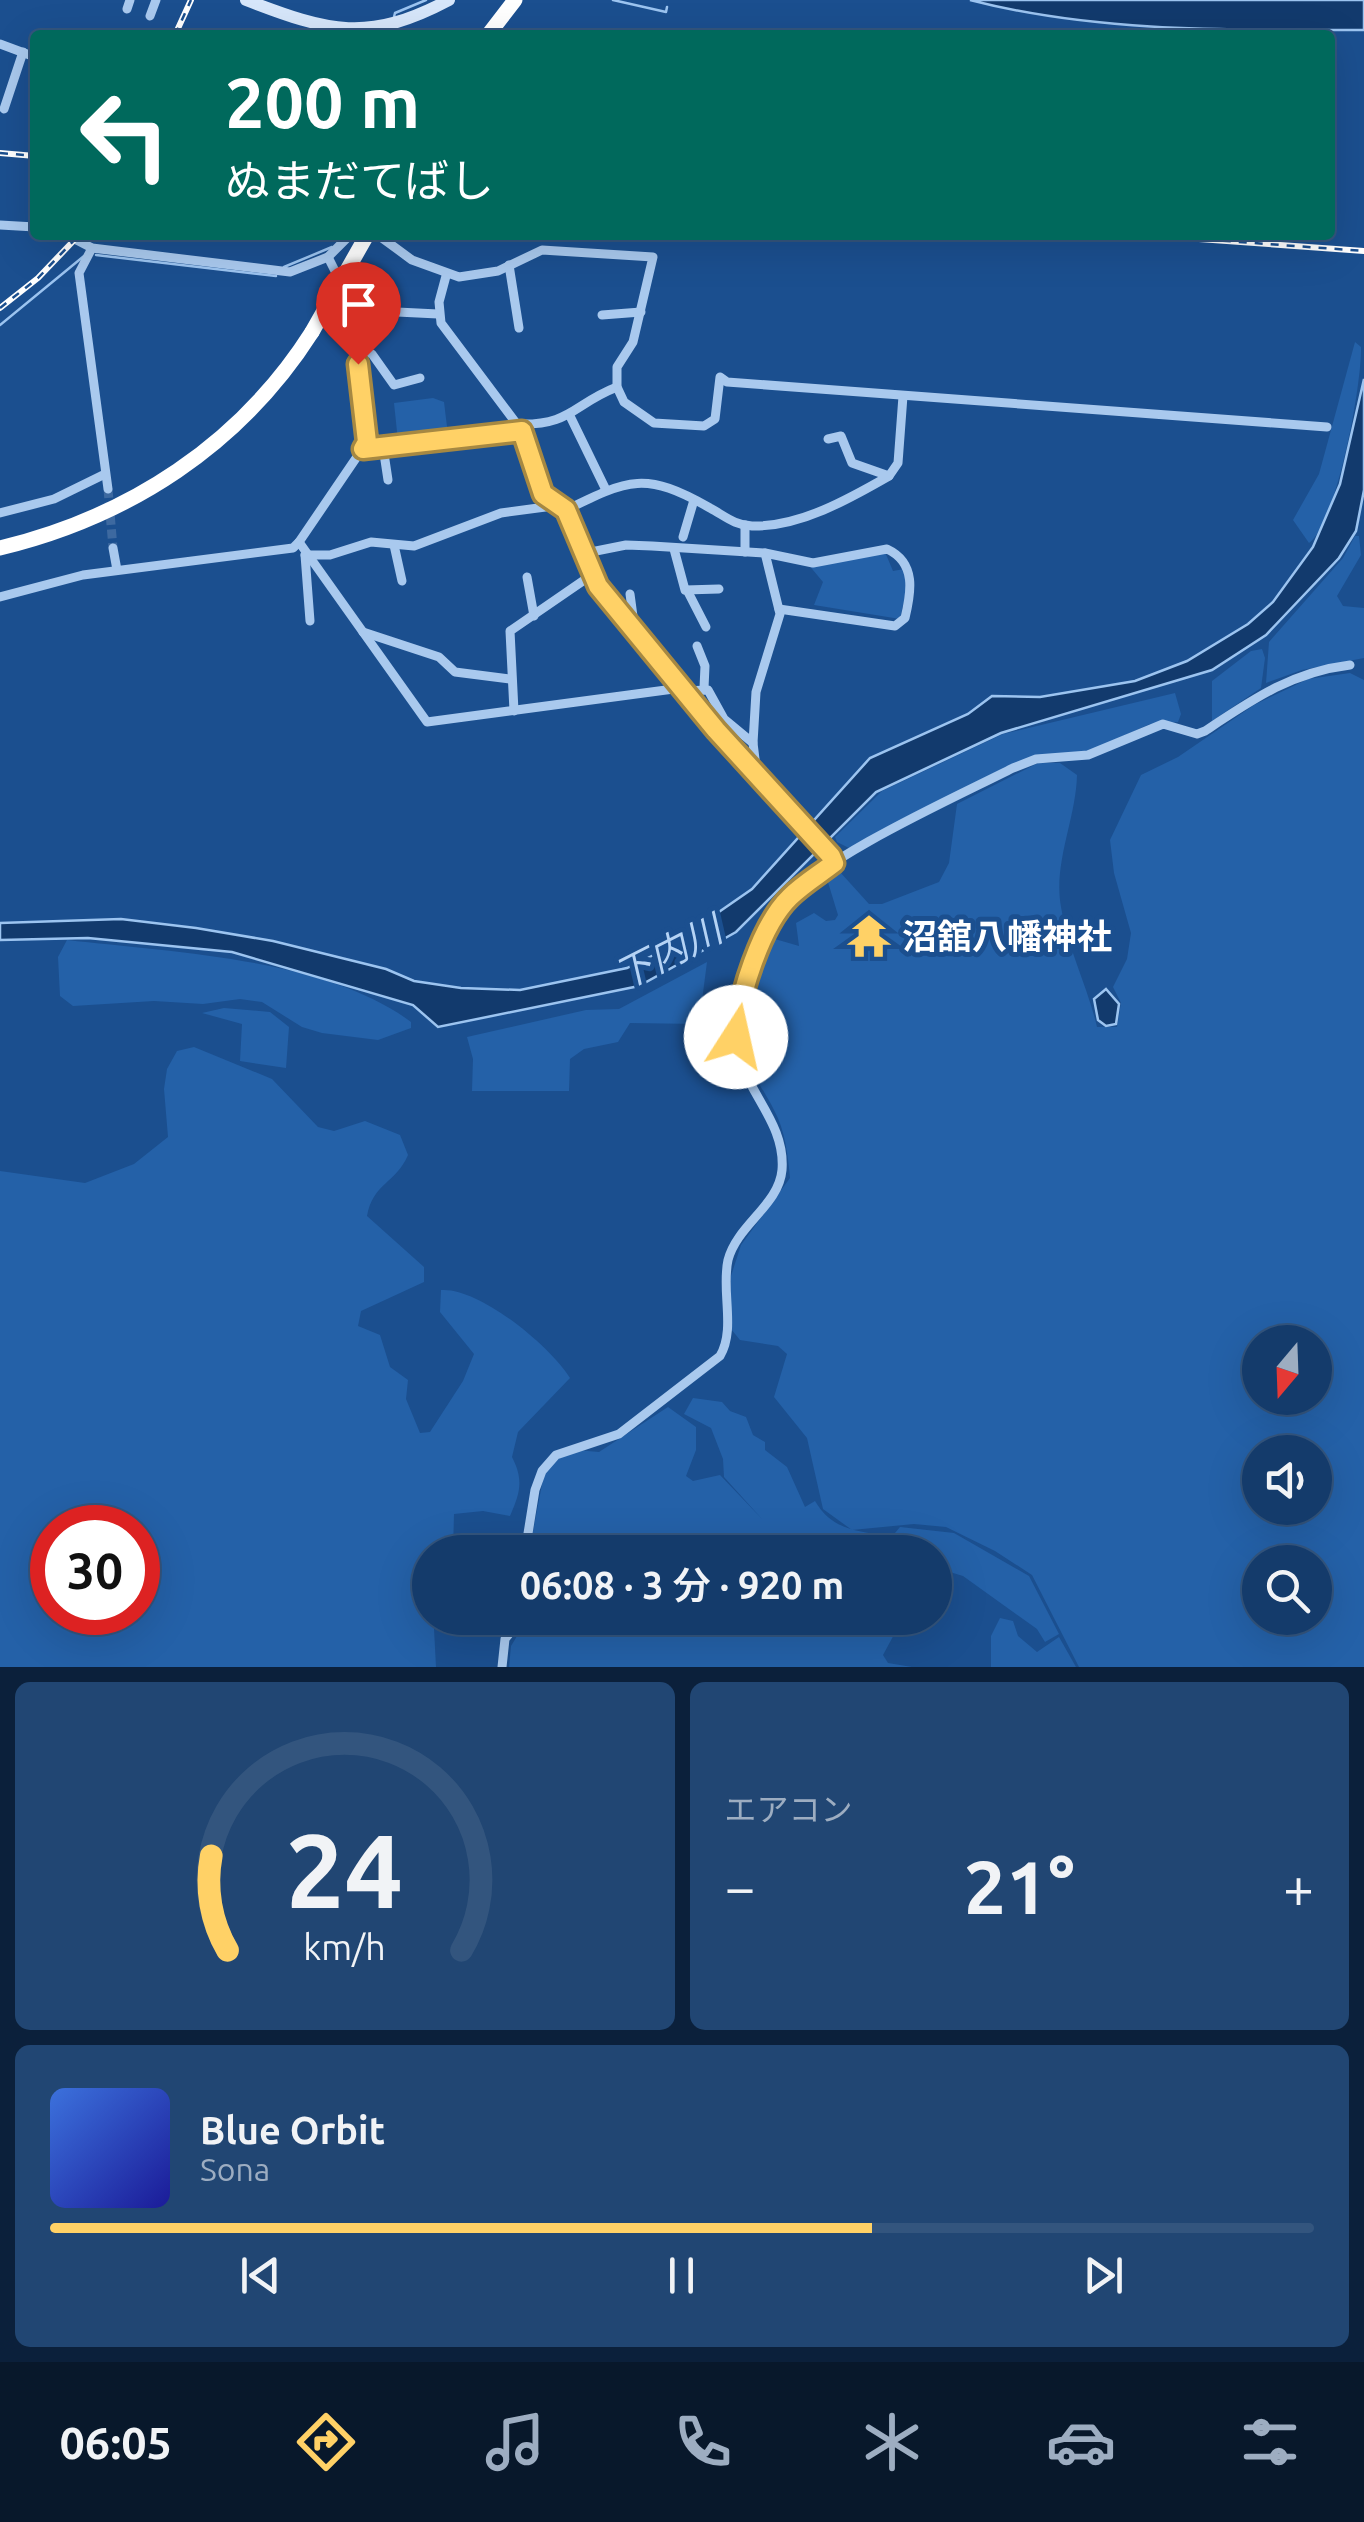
<!DOCTYPE html>
<html lang="ja">
<head>
<meta charset="utf-8">
<style>
  body { margin:0; font-family:Ubuntu,"Noto Sans JP",sans-serif; background:#214673; color:#f1f3f6; height:100vh; display:flex; flex-direction:column; font-size:38px; white-space:nowrap }
  * { box-sizing:border-box; margin:0 }
  p { font-size:32px; color:#9dadc1 }
  .icon { flex:none; width:55px; height:55px; fill:none; stroke:currentColor; stroke-width:2; stroke-linecap:round; stroke-linejoin:round }
  .map { position:relative; height:1667px; overflow:hidden }
  .details { display:flex; flex-direction:column; gap:15px; padding:15px; background:#0b203b; flex:1 }
  .details>* { flex:none }
  .hud { position:absolute; left:30px; top:30px; width:1305px; height:210px; border-radius:10px; box-shadow:0 10px 40px #0002,0 0 0 2px #33557e; background:#00695c; color:#fff; overflow:hidden }
  .needle { width:65px; rotate:199deg }
  .tools { position:absolute; left:1242px; top:1325px; display:grid; gap:20px }
  .tools a { display:grid; place-items:center; width:90px; height:90px; border-radius:50%; background:#143b6b; box-shadow:0 10px 40px #0002,0 0 0 2px #33557e; font-size:50px }
  .speed { position:absolute; left:30px; top:1505px; display:flex; gap:20px; font-size:50px; font-weight:700; text-align:center }
  .speed>* { display:grid; place-content:center; width:130px; height:130px; border-radius:50%; background:#143b6b; box-shadow:0 10px 40px #0002,0 0 0 2px #33557e; line-height:1 }
  .speed .limit { border:15px solid #d22; background:#fff; color:#111 }
  .pin { position:absolute; display:grid; place-items:center; width:85px; height:85px; color:#fff; margin:-102px -42px; border-radius:50% 50% 50% 0; rotate:-45deg; box-shadow:0 0 10px #0007 }
  .pin .icon { rotate:45deg }
  .me { position:absolute; width:110px; margin:-55px; rotate:10deg; stroke-linejoin:round; filter:drop-shadow(0 0 8px #0008) }
  .turn { display:flex; align-items:center; gap:35px; height:210px; padding:0 30px; font-size:45px }
  .turn .icon { width:130px; height:130px; stroke-width:2.5 }
  .turn b { display:block; font-size:70px; line-height:85px }
  .big { font-size:75px; font-weight:600; line-height:1.1 }
  .details .widget { flex:1; display:flex; flex-direction:column; justify-content:center; gap:15px; min-width:0; padding:0 35px; border-radius:15px; background:#214673 }
  .details .dial { align-items:center; gap:0 }
  .dial svg { height:260px; overflow:visible; fill:none; stroke:#33557e; stroke-width:7; stroke-linecap:round; text-anchor:middle }
  .dial text { fill:#f1f3f6; stroke:none }
  .song { display:flex; align-items:center; gap:30px }
  .cover { width:120px; height:120px; border-radius:15px; background:linear-gradient(135deg,hsl(220 70% 55%),hsl(240 70% 35%)) }
  .played { height:10px; border-radius:5px; background:linear-gradient(90deg,#ffd166 65%,#33557e 65%) }
  .keys { display:flex; justify-content:space-around; direction:ltr }
  .heat { display:flex; justify-content:space-between; align-items:center; font-size:55px; direction:ltr }
  .details .tiles { flex:1; display:grid; gap:15px; grid-template-columns:1fr 1fr }
  .widget:last-child { grid-column:span 2 }
  .trip { position:absolute; left:412px; top:1535px; width:540px; height:100px; border-radius:50px; background:#143b6b; box-shadow:0 10px 40px #0002,0 0 0 2px #33557e; font-weight:600; line-height:100px; text-align:center }
  .tab-bar { display:flex; height:160px; justify-content:space-around; align-items:center; background:#08182b; color:#9dadc1 }
  .tab-bar .icon { width:70px; height:70px }
  .tab-bar .selected { color:#ffd166 }
  .tab-bar b { font-size:45px; color:#f1f3f6 }
  .map>svg:first-child { display:block }
  .green { fill:#2461a8; fill-rule:evenodd }
  .water { fill:#123a6d; stroke:#9cc4f0; stroke-width:2.5 }
  .lines { fill:none; stroke-linecap:round; stroke-linejoin:round }
  .stream { stroke:#9cc4f0; stroke-width:2.5 }
  .street-tunnel { stroke:#3d69a0; stroke-width:9; stroke-dasharray:9 4.5; stroke-linecap:butt }
  .street { stroke:#a9c9ee; stroke-width:9 }
  .secondary { stroke:#d6e6fa; stroke-width:12 }
  .highway { stroke:#fff; stroke-width:15 }
  .rail-casing { stroke:#fff; stroke-width:6 }
  .rail { stroke:#1b4f8f; stroke-width:2.5; stroke-dasharray:8; stroke-linecap:butt }
  .highway-bridge { stroke:#fff; stroke-width:15 }
  .route-casing { stroke:#a68842; stroke-width:25 }
  .route { stroke:#ffd166; stroke-width:18 }
  .labels { text-anchor:middle; dominant-baseline:central; stroke-width:10; stroke-linejoin:round; paint-order:stroke }
  .poi-label { font-size:35px; font-weight:bold; fill:#fff; stroke:#1b4f8f; text-anchor:start }
  .water-label { font-size:38px; font-style:italic; fill:#b5d3f5; stroke:#1b4f8f }
</style>
</head>
<body>
<div class="map">
<svg width="1364" height="1667" viewBox="0 0 1364 1667">
  <rect width="100%" height="100%" fill="#1b4f8f"/>
  <!-- green -->
  <g class="green">
    <path d="M1355 342 1361 347C1362 384 1337 523 1309 543L1293 520 1319 474Z"/>
    <path d="M433 398 444 402 448 435 398 441 394 403Z"/>
    <path d="M1355 536H1359L1361 555 1337 596 1343 606 1364 608V658L1302 670 1266 683 1269 642 1343 558Z"/>
    <path d="M885 552 893 571 904 569 908 582 900 619 814 605 823 582 808 564Z"/>
    <path d="M1262 649 1265 658 1261 688 1212 721V681L1251 651Z"/>
    <path d="M1350 673 1364 680V1667H1079L1032 1575 995 1551 946 1527 914 1524 852 1530 823 1509 807 1438 774 1397 787 1354 778 1346 740 1340 731 1329V1276L741 1245 790 1178C788 1155 785 1130 774 1110 758 1078 735 1055 740 1017 743 993 759 967 769 944L775 939 799 946 796 923 814 913 826 921 835 920 838 915 827 879 840 872 869 904H882L939 882 949 863 957 804 1038 763H1060L1077 775C1076 819 1053 863 1061 907 1067 947 1088 987 1097 1027H1117L1121 1003 1113 987 1127 959 1131 933 1114 873 1110 840 1141 775 1178 757 1254 705 1308 679ZM1260 1342H1315V1398H1260ZM1260 1452H1315V1508H1260ZM1260 1562H1315V1618H1260Z"/>
    <path d="M1175 693 1181 714 1178 722 1150 724 1088 752 1036 756 853 850 837 842 835 837 882 791 1003 734Z"/>
    <path d="M67 940C170 952 326 958 411 1022V1028L378 1040 322 1033 302 1027 262 1002 240 999 203 1004 154 1001 73 1006 60 996 58 957Z"/>
    <path d="M707 962 699 1024 630 1023 618 1042 584 1049 570 1059 569 1091H472L473 1059 467 1037 586 1010 619 1009Z"/>
    <path d="M224 1008 270 1012 289 1027 286 1068 240 1061 242 1024 202 1013Z"/>
    <path d="M194 1047 272 1079 318 1127 334 1131 365 1121 400 1135 408 1155C396 1183 373 1183 367 1216L424 1267V1282L361 1311 358 1326 380 1335 390 1367 408 1380 406 1399 420 1433 430 1432 463 1381 474 1354 440 1312 441 1290C479 1287 550 1346 570 1378L518 1432 512 1457C524 1480 520 1493 510 1516L483 1511 454 1514 453 1552H430L436 1667H0V1171L85 1183 134 1164 168 1137 164 1089 167 1069 177 1051ZM52 1528H138V1612H52Z"/>
    <path d="M693 1398 722 1402 730 1411 746 1417 753 1435 765 1442V1450L787 1467 805 1507 815 1501C832 1530 857 1531 887 1536L903 1552H819L782 1533 810 1552H529L544 1474 558 1459 576 1450 599 1452 668 1407 696 1427V1450L686 1476 693 1481 720 1475 762 1519 724 1477 723 1459 711 1428 684 1414Z"/>
    <path d="M900 1527 954 1533 1029 1576 1059 1634 1045 1642 1037 1629 963 1576 940 1569 935 1552H908L895 1533Z"/>
    <path d="M528 1618H903L883 1655 888 1663 912 1667H509L511 1646Z"/>
    <path d="M1000 1618 1013 1621 1018 1636 1037 1652 1059 1637 1076 1667H991V1636Z"/>
  </g>
  <!-- water -->
  <g class="water">
    <path d="M970 0H1364V30C1234 30 1097 33 970 0Z"/>
    <path d="M1364 379V490L1356 531 1339 558 1266 635 1212 670 1001 733 876 792 736 932 639 986 438 1027 413 1005 232 952 88 938 0 940V923L121 919 196 928 273 941 386 969 414 981 461 988 520 990 627 968 664 950 752 889 870 758 968 714 992 696 1040 697 1135 681 1187 661 1248 624 1273 602 1313 547 1340 484Z"/>
    <path d="M1106 989 1119 1004 1116 1024 1106 1026 1098 1020 1094 999Z"/>
  </g>
  <g class="lines">
    <!-- stream -->
    <g class="stream">
      <path d="M613 0 666 12 667 7"/>
      <path d="M394 17 395 13 426 0"/>
      <path d="M391 35V33"/>
      <path d="M96 255 276 276"/>
      <path d="M284 267 332 247"/>
      <path d="M0 325 84 256"/>
    </g>
    <!-- street-tunnel -->
    <path class="street-tunnel" d="M108 489 113 548"/>
    <!-- street -->
    <g class="street">
      <path d="M127 9 130 0"/>
      <path d="M150 16 156 0"/>
      <path d="M0 44 35 57"/>
      <path d="M4 109 23 52"/>
      <path d="M0 225 35 227"/>
      <path d="M67 235 92 248 290 272 328 257 350 235"/>
      <path d="M378 235 412 260 459 277 498 271 542 250 653 257 633 342 617 367V387L624 402 654 423 704 426 715 419 720 377 727 382 1327 427"/>
      <path d="M92 248 79 273 108 489"/>
      <path d="M509 265 519 328"/>
      <path d="M446 276 439 302 441 323 522 431 547 501 566 510C629 479 645 471 710 508 725 516 734 525 752 526 800 527 849 499 889 476L898 463 903 396"/>
      <path d="M397 312 438 314"/>
      <path d="M602 315 641 312"/>
      <path d="M356 349 372 354 394 385 420 378"/>
      <path d="M570 416 606 490"/>
      <path d="M517 424C571 426 573 404 617 387"/>
      <path d="M828 439 841 436 852 463 889 476"/>
      <path d="M383 447 388 480"/>
      <path d="M363 449 522 431"/>
      <path d="M566 510 598 585 620 616 834 863"/>
      <path d="M0 513 54 499 103 475"/>
      <path d="M683 537 694 500"/>
      <path d="M299 542 427 722 681 688"/>
      <path d="M394 545 402 581"/>
      <path d="M113 548 117 570"/>
      <path d="M674 549 685 590 719 589"/>
      <path d="M745 552V525"/>
      <path d="M586 553 626 545 652 546 765 553 813 563 887 549C917 563 911 593 905 618L895 626 779 609"/>
      <path d="M305 555H330L371 542 414 546 501 513 553 506"/>
      <path d="M305 555 310 621"/>
      <path d="M527 577 534 616"/>
      <path d="M688 592 706 627"/>
      <path d="M630 594 635 631"/>
      <path d="M0 597 83 575 293 548 299 542 367 442 350 301 328 257"/>
      <path d="M363 632 439 657 455 672 510 679"/>
      <path d="M697 646 705 666 704 688"/>
      <path d="M683 691 708 690 724 719 753 743"/>
      <path d="M514 711 510 631 593 574"/>
      <path d="M757 775 753 743 756 692 780 614 765 553"/>
      <path d="M525 1552 535 1490 542 1471 556 1455 619 1434 720 1356C736 1329 721 1291 728 1260 737 1225 779 1205 782 1170 786 1120 741 1089 737 1043 734 1016 742 995 752 970 761 948 769 921 785 902 822 857 956 797 1013 768L1036 759 1088 755 1163 724 1197 734 1205 731C1253 699 1292 672 1350 665"/>
      <path d="M502 1667 505 1639 522 1618"/>
    </g>
    <!-- secondary -->
    <path class="secondary" d="M246 0C329 32 368 43 449 0"/>
    <!-- highway -->
    <g class="highway">
      <path d="M488 35 515 0"/>
      <path d="M0 548C129 517 240 445 312 332"/>
    </g>
    <!-- rail casing -->
    <g class="rail-casing">
      <g id="rail">
        <path d="M175 35 191 0"/>
        <path d="M0 153 35 156"/>
        <path d="M1143 235 1364 251"/>
        <path d="M0 308 38 278 79 235"/>
      </g>
    </g>
    <!-- rail -->
    <use href="#rail" class="rail"/>
    <!-- highway-bridge -->
    <path class="highway-bridge" d="M312 332 367 235"/>
  </g>
  <g class="lines">
    <!-- route casing -->
    <g class="route-casing">
      <path id="route" d="M358 364 367 442 363 449 522 431 543 494 566 510 598 586 716 730 831 856 834 863C820 874 803 884 790 897 761 925 738 997 736 1037"/>
    </g>
    <!-- route -->
    <use href="#route" class="route"/>
  </g>
  <!-- icons -->
  <defs>
    <g id="temple-bare" transform="scale(3.45)"><path d="M0-6L5-2H3V0L6.5 2.5H4V6H1.5V3h-3V6H-4V2.5H-6.5L-3 0V-2H-5Z" fill="#ffd166" stroke="#1b4f8f" stroke-width="2.5" paint-order="stroke"/></g>
  </defs>
  <g fill-rule="evenodd">
    <use href="#temple-bare" x="869" y="936"/>
  </g>
  <g class="labels">
    <!-- poi labels -->
    <g class="poi-label">
      <text x="902" y="936">沼舘八幡神社</text>
    </g>
    <!-- water labels -->
    <g class="water-label">
      <text transform="translate(668 952) rotate(-27)">下内川</text>
    </g>
  </g>
</svg>
<div class="tools">
<a><svg class="needle" viewBox="-14 -14 28 28"><path d="M0-13l5 13h-10z" fill="#e53935"/><path d="M0 13l5-13h-10z" fill="#9dadc1"/></svg></a>
<a><svg class="icon" aria-label="sound" viewBox="0 0 24 24"><path d="M4 9h4l5-4v14l-5-4H4zM17 9q2 3 0 6"/></svg></a>
<a><svg class="icon" aria-label="search" viewBox="0 0 24 24"><circle cx="10" cy="10" r="6"/><path d="M15 15l6 6"/></svg></a>
</div>
<div class="speed"><div class="limit">30</div></div>
<div class="pin" style="left:358px;top:364px;background:#d93025"><svg class="icon" aria-label="arrive" viewBox="0 0 24 24"><path d="M6 21V4h12l-3 4 3 4H6"/></svg></div>
<svg class="me" style="left:736px;top:1037px" viewBox="-20 -20 40 40"><circle r="19" fill="#fff"/><path d="M0-13L10 11 0 6-10 11z" fill="#ffd166"/></svg>
<div class="trip">06:08 · 3 分 · 920 m</div>
<div class="hud">
<div class="turn"><svg class="icon" aria-label="left" viewBox="0 0 24 24"><path d="M17 20v-9H6M10 6l-5 5 5 5"/></svg><div><b>200 m</b>ぬまだてばし</div></div>
</div>
</div>
<section class="details">
<div class="tiles">
<div class="widget dial"><svg viewBox="0 0 100 80">
<path d="M14 69A42 42 0 1 1 86 69"/>
<path d="M14 69A42 42 0 0 1 9 40" stroke="#ffd166"/>
<text x="50" y="56" font-size="32" font-weight="700">24</text>
<text x="50" y="72" font-size="11">km/h</text>
</svg></div>
<div class="widget"><p>エアコン</p>
<div class="heat"><a>−</a><b class="big">21°</b><a>+</a></div>
</div>
<div class="widget">
<div class="song"><i class="cover"></i><div><b>Blue Orbit</b><p>Sona</p></div></div>
<div class="played"></div>
<div class="keys"><svg class="icon" aria-label="previous" viewBox="0 0 24 24"><path d="M18 5L8 12l10 7zM5 5v14"/></svg><svg class="icon" aria-label="pause" viewBox="0 0 24 24"><path d="M8 5v14M16 5v14"/></svg><svg class="icon" aria-label="next" viewBox="0 0 24 24"><path d="M6 5l10 7-10 7zM19 5v14"/></svg></div>
</div>
</div>
</section>
<nav class="tab-bar">
<b>06:05</b>
<svg class="icon selected" aria-label="directions" viewBox="0 0 24 24"><path d="M12 3l9 9-9 9-9-9zM9 14v-3h6M13 9l2 2-2 2"/></svg>
<svg class="icon" aria-label="music" viewBox="0 0 24 24"><path d="M9 18V5l10-2v13"/><circle cx="6" cy="18" r="3"/><circle cx="16" cy="16" r="3"/></svg>
<svg class="icon" aria-label="phone" viewBox="0 0 24 24"><path d="M5 4h4l2 5-3 2q2 4 5 5l2-3 5 2v4C11 20 4 13 5 4z"/></svg>
<svg class="icon" aria-label="climate" viewBox="0 0 24 24"><path d="M12 3v18M4 7l16 10M4 17L20 7"/></svg>
<svg class="icon" aria-label="car" viewBox="0 0 24 24"><path d="M5 17H2v-5l4-1 3-4h7l3 4 3 1v5h-3M9 17h6M6 11h13"/><circle cx="7" cy="17" r="2"/><circle cx="17" cy="17" r="2"/></svg>
<svg class="icon" aria-label="filters" viewBox="0 0 24 24"><path d="M4 7h16M4 17h16"/><circle cx="9" cy="7" r="2"/><circle cx="15" cy="17" r="2"/></svg>
</nav>
</body>
</html>
